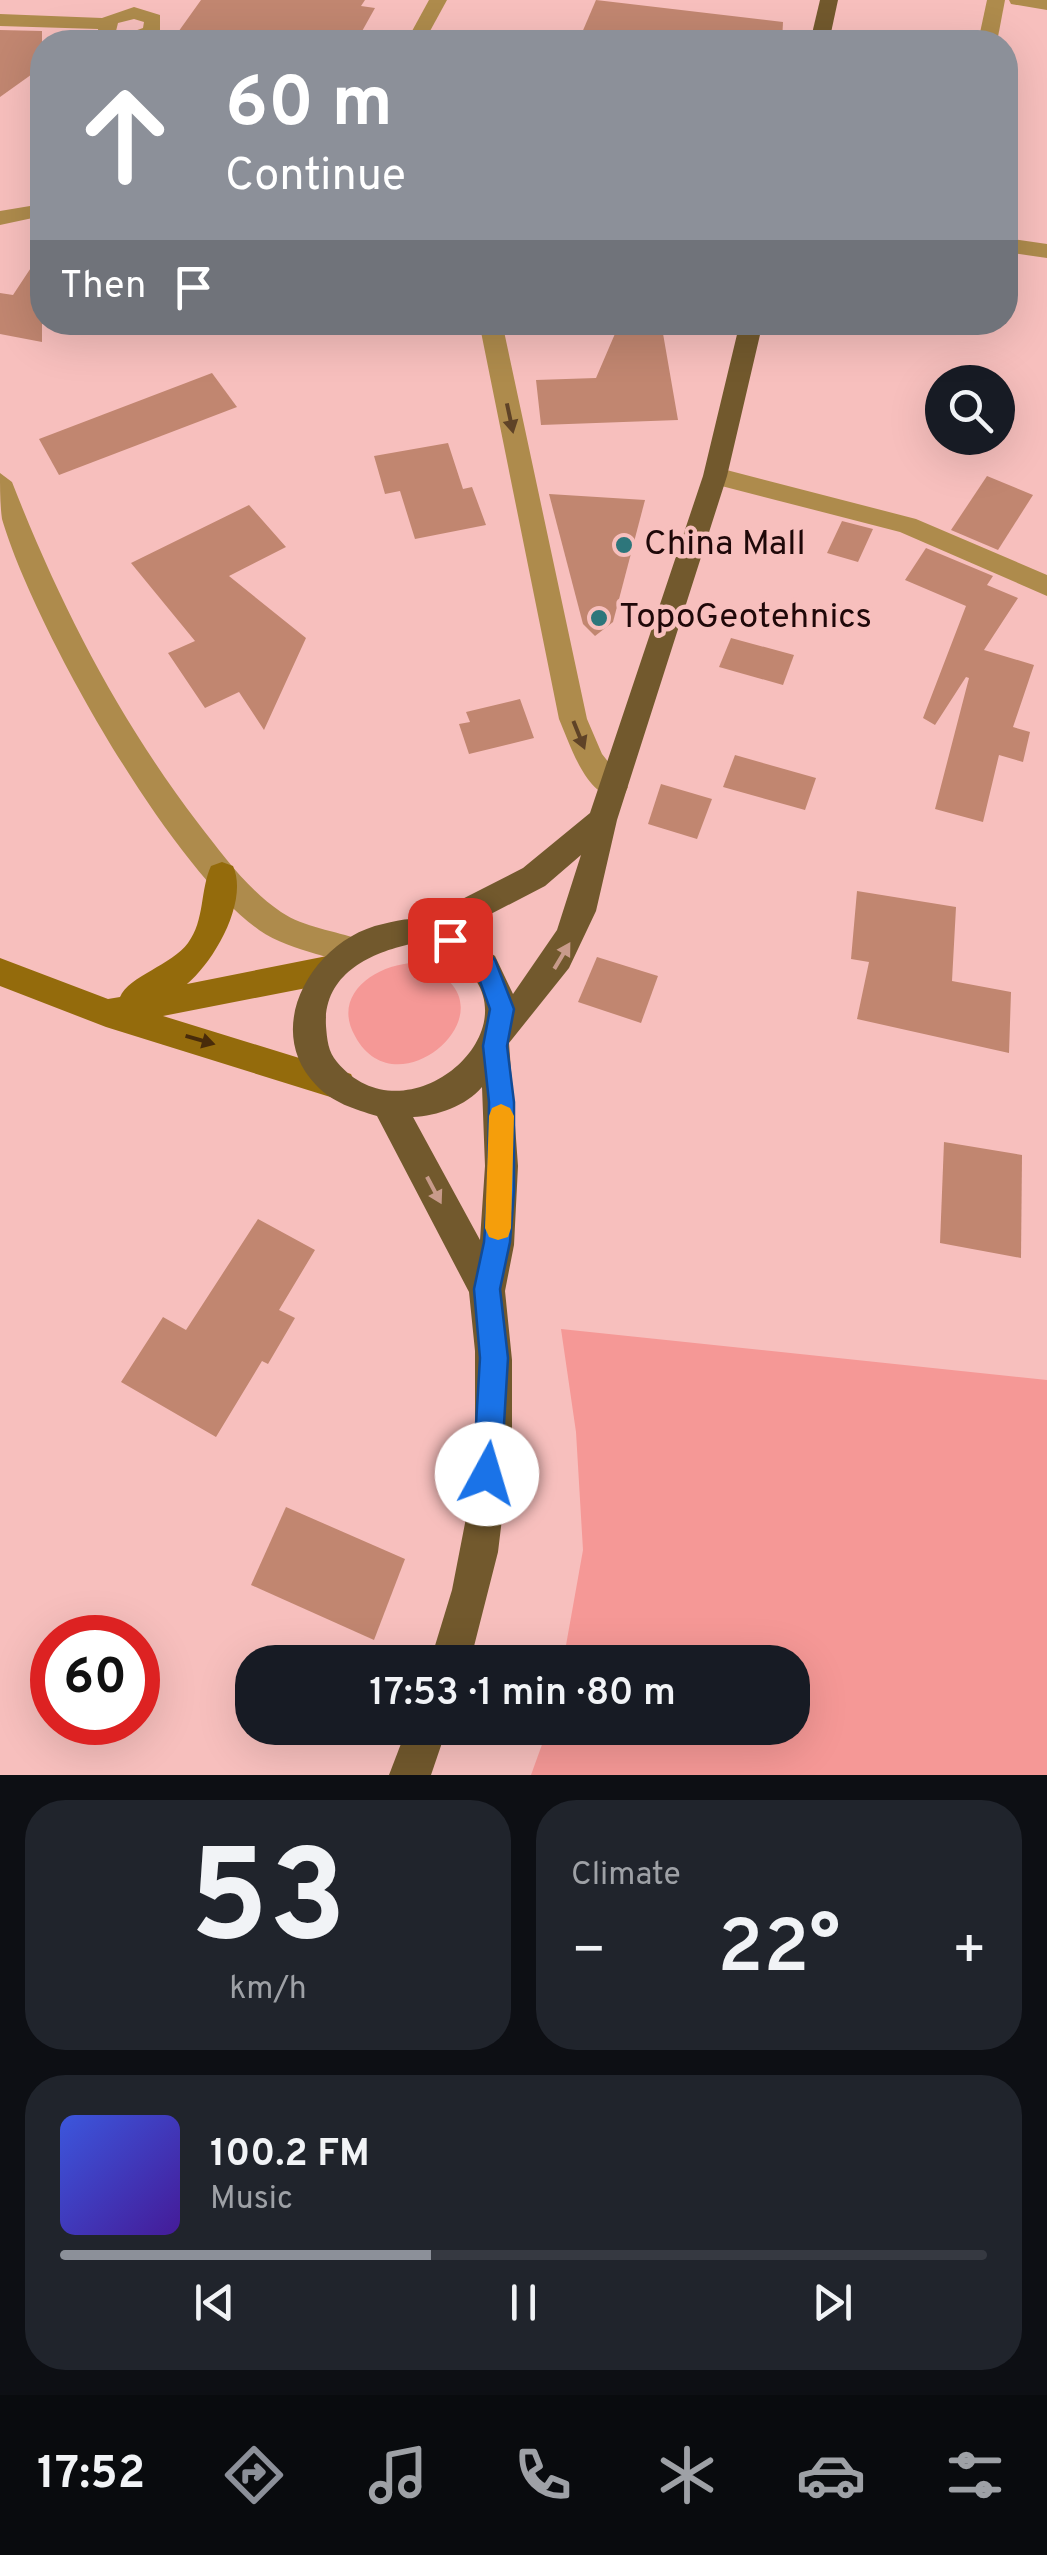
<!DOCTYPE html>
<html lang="en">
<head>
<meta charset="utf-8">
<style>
  body { margin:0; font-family:Overpass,sans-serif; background:#20242c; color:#f1f3f6; height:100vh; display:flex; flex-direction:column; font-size:38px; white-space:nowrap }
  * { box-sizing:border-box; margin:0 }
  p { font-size:32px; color:#9ea1a6 }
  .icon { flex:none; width:55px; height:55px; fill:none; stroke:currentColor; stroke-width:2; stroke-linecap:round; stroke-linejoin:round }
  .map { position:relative; height:1775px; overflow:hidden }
  .side { display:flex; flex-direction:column; gap:25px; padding:25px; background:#0d0f14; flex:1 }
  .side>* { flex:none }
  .hud { position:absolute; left:30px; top:30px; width:988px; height:305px; border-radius:40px; box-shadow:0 10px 40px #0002; background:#8c9099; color:#fff; overflow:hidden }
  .controls { position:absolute; left:925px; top:365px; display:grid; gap:20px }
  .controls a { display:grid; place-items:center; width:90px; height:90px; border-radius:50%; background:#171b24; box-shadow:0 10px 40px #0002; font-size:50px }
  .speed { position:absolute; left:30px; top:1615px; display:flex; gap:20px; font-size:50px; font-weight:700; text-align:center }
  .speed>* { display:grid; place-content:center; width:130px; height:130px; border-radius:50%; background:#171b24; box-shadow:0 10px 40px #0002; line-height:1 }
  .speed .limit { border:15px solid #d22; background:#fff; color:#111 }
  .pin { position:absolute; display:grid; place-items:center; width:85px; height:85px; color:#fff; margin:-42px; border-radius:20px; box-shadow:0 5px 15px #0006 }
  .me { position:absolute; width:110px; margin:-55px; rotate:6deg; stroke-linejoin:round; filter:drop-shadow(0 0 8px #0008) }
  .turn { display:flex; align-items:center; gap:35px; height:210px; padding:0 30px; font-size:45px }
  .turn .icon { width:130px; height:130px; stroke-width:2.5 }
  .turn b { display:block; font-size:70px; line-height:85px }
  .then { display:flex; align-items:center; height:95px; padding:0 30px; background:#0003; gap:20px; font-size:38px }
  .big { font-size:75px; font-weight:600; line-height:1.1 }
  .side .widget { flex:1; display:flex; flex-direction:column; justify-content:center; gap:15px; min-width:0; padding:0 35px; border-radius:40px; background:#20242c }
  .side .dial { align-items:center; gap:0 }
  .dial b { font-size:130px; line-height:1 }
  .song { display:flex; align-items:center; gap:30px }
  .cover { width:120px; height:120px; border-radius:15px; background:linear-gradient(135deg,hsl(230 70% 55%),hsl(260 70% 35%)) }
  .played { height:10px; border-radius:5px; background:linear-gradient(90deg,#8c9099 40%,#363941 40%) }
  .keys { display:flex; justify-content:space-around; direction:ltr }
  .heat { display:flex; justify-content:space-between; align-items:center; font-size:55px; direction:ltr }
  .side .tiles { flex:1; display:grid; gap:25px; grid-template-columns:1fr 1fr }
  .widget:last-child { grid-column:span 2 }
  .trip { position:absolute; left:235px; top:1645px; width:575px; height:100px; border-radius:40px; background:#171b24; box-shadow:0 10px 40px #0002; font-weight:600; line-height:100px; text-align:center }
  .dock { display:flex; height:160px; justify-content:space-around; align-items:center; background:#090b0e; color:#9ea1a6 }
  .dock .icon { width:70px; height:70px }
  .dock .on { color:#8c9099 }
  .dock b { font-size:45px; color:#f1f3f6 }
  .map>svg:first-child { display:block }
  .green { fill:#f59896 }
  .building { fill:#c18670 }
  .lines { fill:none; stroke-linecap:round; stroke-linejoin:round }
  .street { fill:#ae8b4c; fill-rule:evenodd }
  .secondary { fill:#946b0c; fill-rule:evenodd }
  .primary { fill:#72592d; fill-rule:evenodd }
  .oneway { fill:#5f4327 }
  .oneway2 { fill:#c89b8b }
  .oneway3 { fill:#482b0a }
  .route { fill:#1a73e8; stroke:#114b97; stroke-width:2.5 }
  .slow { fill:#f59e0b }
  .poi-dot { fill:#2d767b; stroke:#f7bfbd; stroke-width:4 }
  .labels { text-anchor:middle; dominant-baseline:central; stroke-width:9; stroke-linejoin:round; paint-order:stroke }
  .poi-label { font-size:35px; fill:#1f0809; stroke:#f7bfbd; text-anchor:start }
</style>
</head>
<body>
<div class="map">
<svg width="1047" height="1775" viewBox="0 0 1047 1775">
  <rect width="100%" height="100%" fill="#f7bfbd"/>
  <!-- green -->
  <g class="green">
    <path d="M414 963C530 996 399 1119 355 1036 331 994 377 964 414 963Z"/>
    <path d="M561 1329 1047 1380V1775H531L548 1728H792V1662H563L583 1550 576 1432Z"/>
  </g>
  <!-- building -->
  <g class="building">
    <path d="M201 0H365L361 6 375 8 356 42H171Z"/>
    <path d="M596 0 783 22 782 42H578Z"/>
    <path d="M0 30 42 31V67L0 97Z"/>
    <path d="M42 251V342L0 334V293L13 295Z"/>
    <path d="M620 322H661L678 420 541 425 536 380 596 378Z"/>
    <path d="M212 373 237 407 59 475 39 439Z"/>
    <path d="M448 443 463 489 472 487 486 525 415 539 400 491 385 494 374 456Z"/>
    <path d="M987 476 1033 495 998 550 951 530Z"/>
    <path d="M549 494 645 500 613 622 595 636 583 624Z"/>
    <path d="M249 505 286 547 229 576 306 638 264 730 239 692 205 708 168 653 195 641 131 563Z"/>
    <path d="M842 521 873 529 858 562 827 553Z"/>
    <path d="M926 548 993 576 987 585 1018 598 984 650 1034 665 1013 727 1030 732 1023 762 999 755 983 822 935 809 969 678 966 677 935 725 923 718 966 606 905 580Z"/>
    <path d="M731 638 794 655 783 685 719 667Z"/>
    <path d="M520 699 534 738 469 754 459 724 470 722 466 712Z"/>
    <path d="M735 755 816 778 805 810 723 787Z"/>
    <path d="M661 784 712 799 697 839 648 824Z"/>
    <path d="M857 891 956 907 952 981 1011 992 1009 1053 857 1019 869 962 851 959Z"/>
    <path d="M597 957 658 976 641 1023 578 1002Z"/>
    <path d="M944 1142 1022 1155 1021 1258 940 1243Z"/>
    <path d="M258 1219 315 1250 279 1310 295 1318 268 1364 262 1361 216 1437 121 1382 163 1317 186 1330Z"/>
    <path d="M286 1507 405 1559 374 1640 251 1585Z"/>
  </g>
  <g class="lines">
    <!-- street -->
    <g class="street">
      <path d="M429 0H447L424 42H406Z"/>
      <path d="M987 0H1005L997 42H978Z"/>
      <path d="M1009 0H1047V10L1011 4Z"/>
      <path d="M134 7 160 15V35C139 43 121 46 99 38L98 29 0 26V14L102 18ZM134 19 144 22 143 28 126 34 116 31 118 23Z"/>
      <path d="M42 204V216L0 225V211Z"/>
      <path d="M1005 238 1047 244V258L1005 252Z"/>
      <path d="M479 322H502L587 719 602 754 628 787 624 795C589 807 570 744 559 719Z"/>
      <path d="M715 467 916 519 1047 575V596L900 532 706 482 703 476Z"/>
      <path d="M0 473 12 482C60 605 118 718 198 823 223 855 247 889 281 912 305 928 334 930 360 940L364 949 360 958C345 964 331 958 316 954 297 948 276 942 259 930 169 867 33 625 2 519 0 505 0 488 0 473Z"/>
    </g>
    <!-- secondary -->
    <path class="secondary" d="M222 862 233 866C249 901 214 962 187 984L327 956 338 960 343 970 338 980 327 984 163 1016 351 1074 356 1085 351 1096 340 1100 106 1027 0 986V958L108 999 120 997C129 976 172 965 188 943 205 920 200 890 211 866Z"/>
    <!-- primary -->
    <g class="primary">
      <path d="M820 0H838L829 42H810Z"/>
      <path d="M740 322H763L727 476 617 820 596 911 569 968 509 1043 518 1166 514 1245 505 1291 512 1360V1436L498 1552 470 1662H430L452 1590 467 1513 475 1436V1351L469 1292 377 1116C354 1109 333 1103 316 1085 260 1027 315 938 383 924 396 921 408 917 421 920L523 868 590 813 703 476ZM581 855 557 930 513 994 495 956 458 931 545 886ZM411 944C423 947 438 949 448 955 553 1017 409 1149 337 1062 328 1052 327 1039 326 1026 323 975 369 953 411 944ZM482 1087 485 1166 480 1240 413 1117C437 1116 466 1106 482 1087Z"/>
      <path d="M407 1728H447L431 1775H389Z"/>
    </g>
  </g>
  <!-- one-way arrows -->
  <defs><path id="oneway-solid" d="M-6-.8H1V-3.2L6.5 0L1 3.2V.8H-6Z" transform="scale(2.5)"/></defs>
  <g class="oneway">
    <use href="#oneway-solid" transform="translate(510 418) rotate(78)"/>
    <use href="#oneway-solid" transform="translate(579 735) rotate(68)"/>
  </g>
  <g class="oneway2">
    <use href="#oneway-solid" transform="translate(562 956) rotate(-59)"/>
    <use href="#oneway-solid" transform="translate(434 1190) rotate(62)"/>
  </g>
  <use class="oneway3" href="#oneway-solid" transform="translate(200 1040) rotate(16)"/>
  <!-- route -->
  <path class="route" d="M450 929 479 944 495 960 514 1009 507 1046 514 1102V1191L510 1242 500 1289 508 1358 501 1474 497 1485 487 1489 477 1485 473 1474 480 1358 474 1289 484 1242 488 1191 489 1102 483 1046 490 1009 477 973 462 958 442 947 438 940 442 932Z"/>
  <!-- slow -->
  <path class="slow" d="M501 1104 510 1108 514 1116 511 1228 508 1237 498 1240 489 1237 485 1228 489 1116 492 1108Z"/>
  <!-- markers -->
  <g class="poi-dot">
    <circle cx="624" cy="545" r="10"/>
    <circle cx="599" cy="618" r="10"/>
  </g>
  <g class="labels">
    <!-- poi labels -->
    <g class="poi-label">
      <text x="644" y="545">China Mall</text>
      <text x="619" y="618">TopoGeotehnics</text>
    </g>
  </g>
</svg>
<div class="controls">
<a><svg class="icon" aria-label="search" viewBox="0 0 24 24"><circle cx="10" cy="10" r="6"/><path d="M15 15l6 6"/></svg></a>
</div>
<div class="speed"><div class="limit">60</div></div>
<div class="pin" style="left:450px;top:940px;background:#d93025"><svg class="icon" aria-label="arrive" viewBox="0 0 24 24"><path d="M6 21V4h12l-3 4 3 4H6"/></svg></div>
<svg class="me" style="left:487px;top:1474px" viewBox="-20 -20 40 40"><circle r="19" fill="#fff"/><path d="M0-13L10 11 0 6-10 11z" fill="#1a73e8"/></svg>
<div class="trip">17:53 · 1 min · 80 m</div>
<div class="hud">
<div class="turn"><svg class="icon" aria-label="ahead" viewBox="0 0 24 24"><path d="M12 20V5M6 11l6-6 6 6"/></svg><div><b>60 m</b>Continue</div></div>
<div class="then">Then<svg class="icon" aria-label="arrive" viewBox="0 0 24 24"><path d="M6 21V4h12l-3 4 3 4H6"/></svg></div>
</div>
</div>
<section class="side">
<div class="tiles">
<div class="widget dial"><b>53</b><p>km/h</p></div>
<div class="widget"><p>Climate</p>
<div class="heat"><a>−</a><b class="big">22°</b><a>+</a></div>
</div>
<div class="widget">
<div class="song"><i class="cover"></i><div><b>100.2 FM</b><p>Music</p></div></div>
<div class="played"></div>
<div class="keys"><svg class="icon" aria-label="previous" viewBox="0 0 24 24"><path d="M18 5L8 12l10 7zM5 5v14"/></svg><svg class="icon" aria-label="pause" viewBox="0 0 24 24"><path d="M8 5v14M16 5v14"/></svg><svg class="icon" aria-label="next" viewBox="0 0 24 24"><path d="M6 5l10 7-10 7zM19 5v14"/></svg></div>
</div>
</div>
</section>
<nav class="dock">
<b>17:52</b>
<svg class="icon on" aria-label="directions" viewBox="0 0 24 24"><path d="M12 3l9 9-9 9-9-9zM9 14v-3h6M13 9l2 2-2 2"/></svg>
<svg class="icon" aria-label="music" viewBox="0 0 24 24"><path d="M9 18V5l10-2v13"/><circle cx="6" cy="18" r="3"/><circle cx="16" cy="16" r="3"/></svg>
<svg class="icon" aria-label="phone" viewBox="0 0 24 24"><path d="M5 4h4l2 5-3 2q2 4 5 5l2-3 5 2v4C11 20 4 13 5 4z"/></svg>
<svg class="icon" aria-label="climate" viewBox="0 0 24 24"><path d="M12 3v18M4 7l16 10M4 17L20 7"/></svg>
<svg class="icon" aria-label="car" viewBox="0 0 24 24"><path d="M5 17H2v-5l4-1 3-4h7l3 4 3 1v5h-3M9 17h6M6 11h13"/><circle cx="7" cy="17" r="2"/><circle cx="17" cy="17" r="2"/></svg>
<svg class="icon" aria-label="filters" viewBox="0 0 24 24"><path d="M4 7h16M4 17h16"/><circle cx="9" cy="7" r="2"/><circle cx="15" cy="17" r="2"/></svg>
</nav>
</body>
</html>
